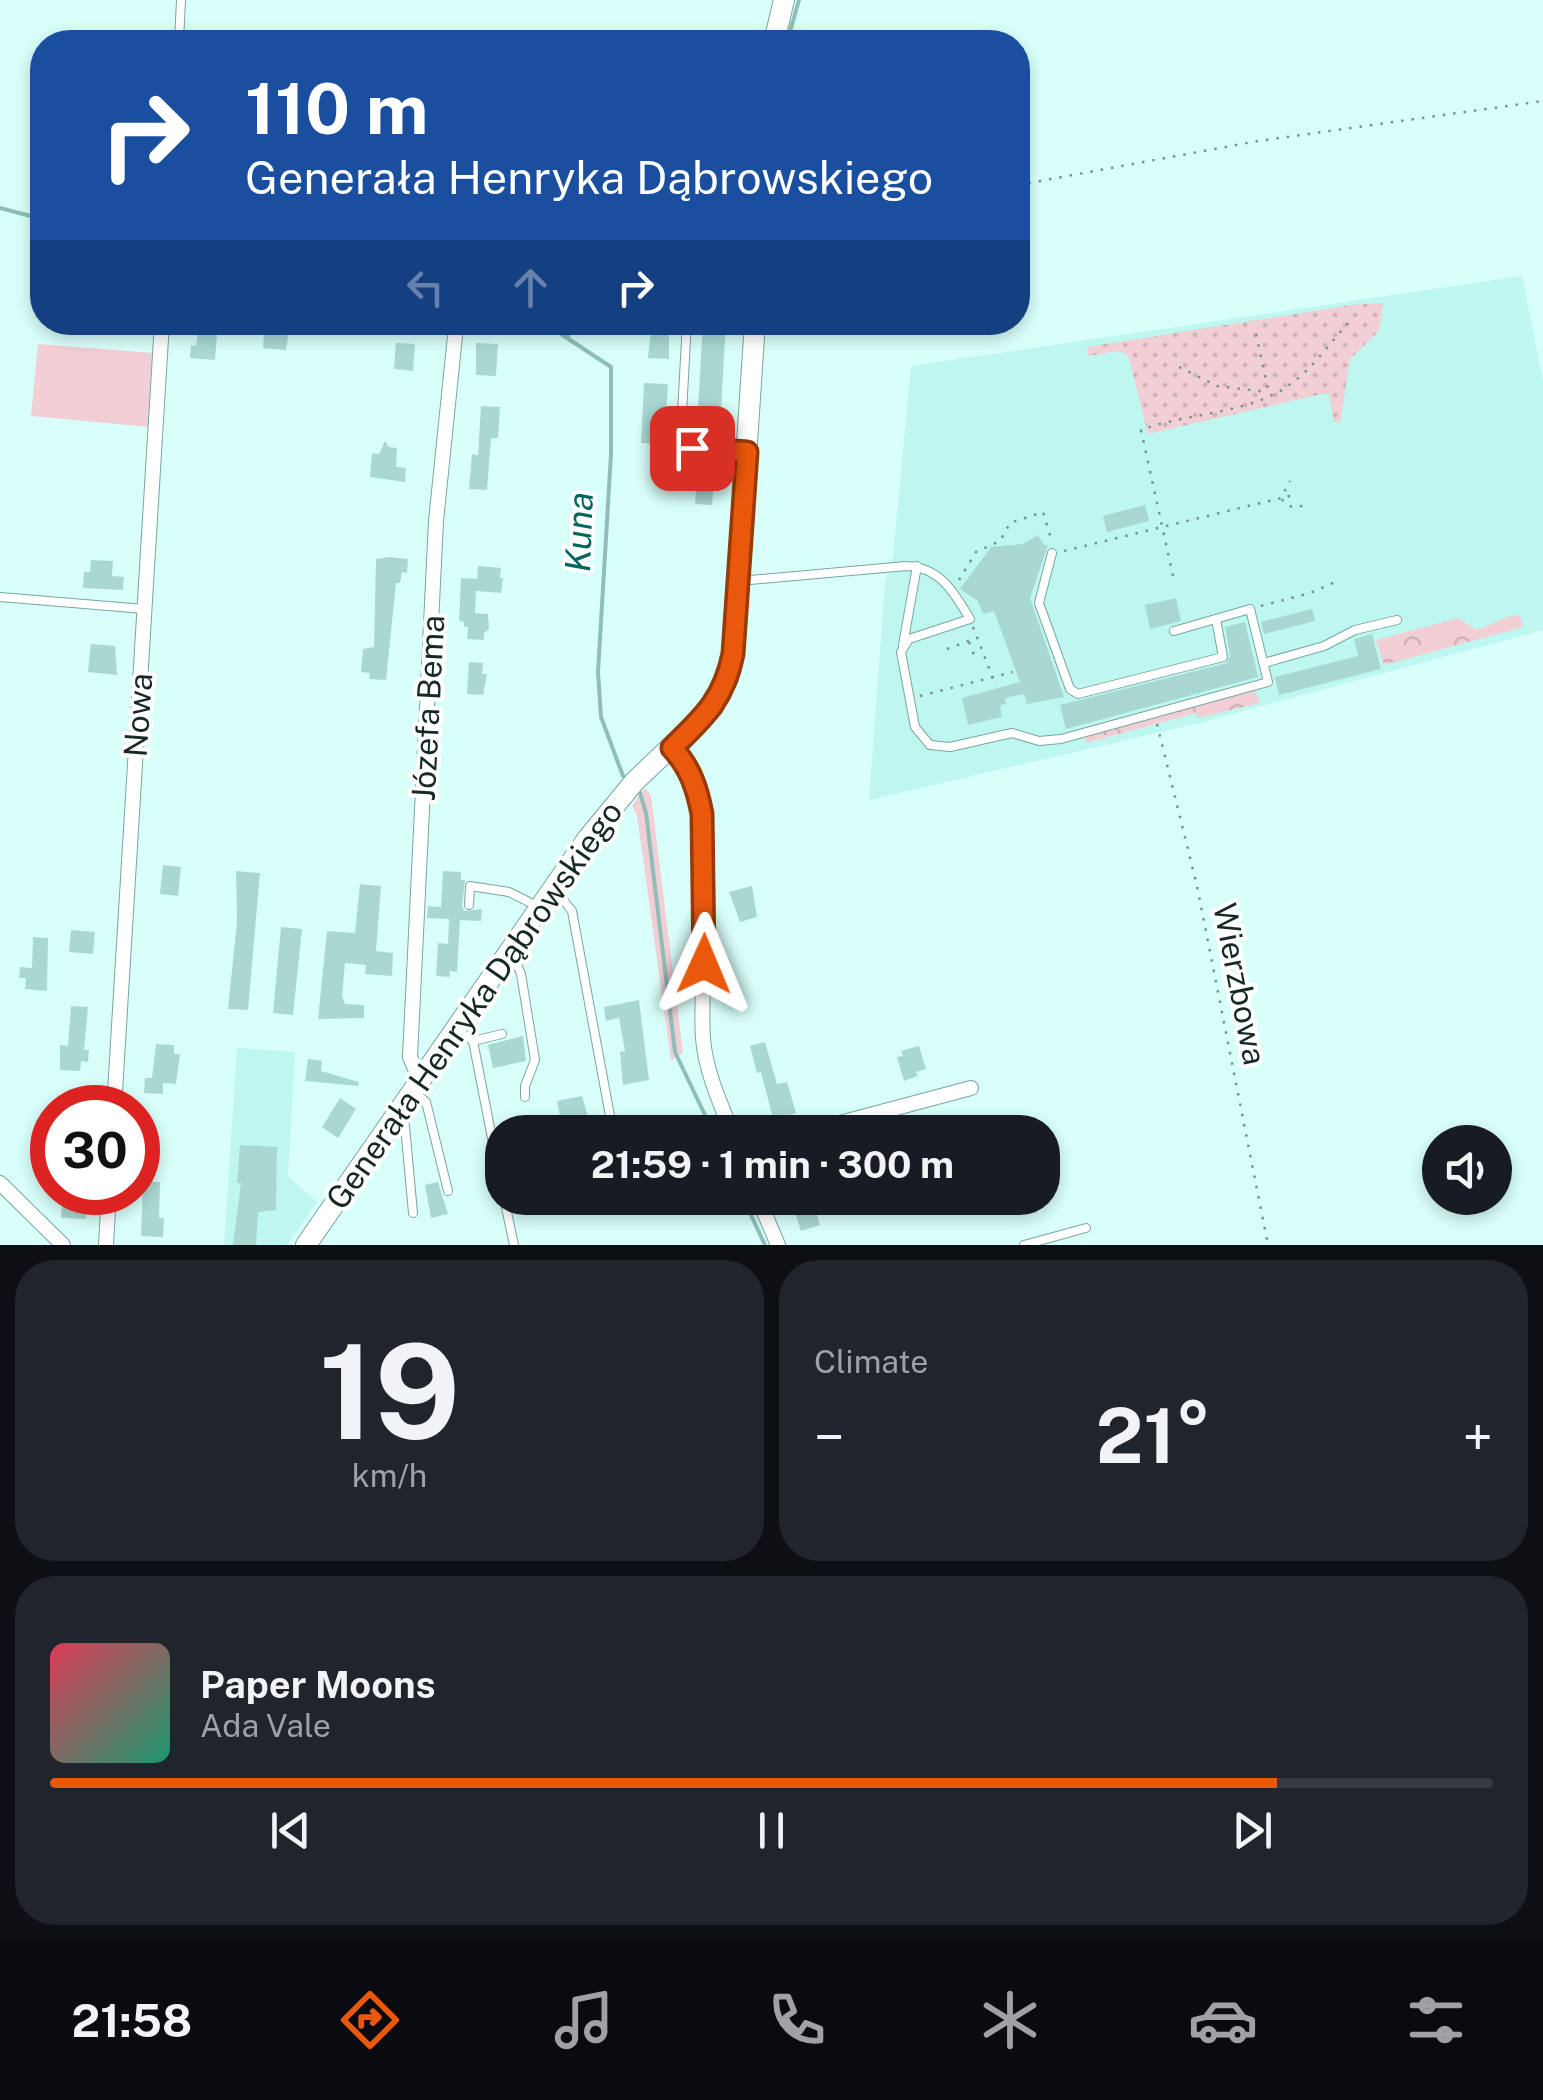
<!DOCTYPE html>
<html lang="en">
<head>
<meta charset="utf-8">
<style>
  body { margin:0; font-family:"Public Sans",sans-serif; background:#20242c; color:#f1f3f6; height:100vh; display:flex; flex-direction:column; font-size:38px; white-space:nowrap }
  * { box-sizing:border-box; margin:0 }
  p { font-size:32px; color:#9ea1a6 }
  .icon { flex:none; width:55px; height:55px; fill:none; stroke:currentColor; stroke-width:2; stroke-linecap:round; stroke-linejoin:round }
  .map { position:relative; height:1245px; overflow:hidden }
  .side { display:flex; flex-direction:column; gap:15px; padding:15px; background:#0d0f14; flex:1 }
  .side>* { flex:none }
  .guide { position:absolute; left:30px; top:30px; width:1000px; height:305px; border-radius:40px; box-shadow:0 5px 15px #0003; background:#1a4fa0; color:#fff; overflow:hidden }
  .tools { position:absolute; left:1422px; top:1125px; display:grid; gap:20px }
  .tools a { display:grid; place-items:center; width:90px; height:90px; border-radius:50%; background:#171b24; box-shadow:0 5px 15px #0003; font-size:50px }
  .speed { position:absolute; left:30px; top:1085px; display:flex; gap:20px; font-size:50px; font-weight:700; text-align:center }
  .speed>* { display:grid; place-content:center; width:130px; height:130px; border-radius:50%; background:#171b24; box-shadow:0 5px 15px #0003; line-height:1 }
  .speed .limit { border:15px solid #d22; background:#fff; color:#111 }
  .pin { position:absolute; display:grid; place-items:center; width:85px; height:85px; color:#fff; margin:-42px; border-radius:20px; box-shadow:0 5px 15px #0006 }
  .me { position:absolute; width:110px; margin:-55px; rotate:1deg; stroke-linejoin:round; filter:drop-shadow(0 0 8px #0008) }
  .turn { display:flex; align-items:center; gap:35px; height:210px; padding:0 50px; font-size:45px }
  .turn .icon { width:130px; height:130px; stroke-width:2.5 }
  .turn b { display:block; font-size:70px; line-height:85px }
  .lanes { display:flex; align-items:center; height:95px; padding:0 50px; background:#0003; justify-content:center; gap:50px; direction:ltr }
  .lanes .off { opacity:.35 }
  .big { font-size:75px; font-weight:700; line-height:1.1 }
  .side .card { flex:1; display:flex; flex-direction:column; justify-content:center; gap:15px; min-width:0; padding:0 35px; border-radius:40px; background:#20242c }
  .side .dial { align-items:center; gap:0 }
  .dial b { font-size:130px; line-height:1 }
  .song { display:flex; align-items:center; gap:30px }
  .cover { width:120px; height:120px; border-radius:15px; background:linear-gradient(135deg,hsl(350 70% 55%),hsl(160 70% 35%)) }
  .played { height:10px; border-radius:5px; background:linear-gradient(90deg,#ea580c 85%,#363941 85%) }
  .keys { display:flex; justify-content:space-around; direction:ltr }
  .heat { display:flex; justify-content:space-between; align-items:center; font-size:55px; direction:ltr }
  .side .tiles { flex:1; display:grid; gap:15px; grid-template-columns:1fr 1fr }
  .card:last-child { grid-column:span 2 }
  .trip { position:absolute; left:485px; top:1115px; width:575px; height:100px; border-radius:40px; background:#171b24; box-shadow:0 5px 15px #0003; font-weight:700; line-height:100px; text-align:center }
  .tab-bar { display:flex; height:160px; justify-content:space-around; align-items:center; background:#090b0e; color:#9ea1a6 }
  .tab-bar .icon { width:70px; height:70px }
  .tab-bar .active { color:#ea580c }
  .tab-bar b { font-size:45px; color:#f1f3f6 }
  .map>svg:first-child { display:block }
  .built { fill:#bdf7f0 }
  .green { fill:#f2cfd4 }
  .forest { fill:url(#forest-crowns) }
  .park { fill:url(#park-dots) }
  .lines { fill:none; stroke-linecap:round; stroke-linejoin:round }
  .stream { stroke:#8fbeb9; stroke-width:4 }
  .building { fill:#a9d8d2 }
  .lane-casing { stroke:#79a6a1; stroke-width:10 }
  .street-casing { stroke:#79a6a1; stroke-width:16 }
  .secondary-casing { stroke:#79a6a1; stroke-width:22 }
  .path { stroke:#779390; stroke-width:2.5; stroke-dasharray:2.5 8; stroke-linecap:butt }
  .lane { stroke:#fff; stroke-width:8 }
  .street { stroke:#fff; stroke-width:14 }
  .secondary { stroke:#fff; stroke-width:20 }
  .route-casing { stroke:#983908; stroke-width:25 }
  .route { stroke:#ea580c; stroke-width:18 }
  .labels { text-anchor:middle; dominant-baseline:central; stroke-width:8; stroke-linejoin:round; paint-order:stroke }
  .street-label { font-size:32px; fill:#162927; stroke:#fff }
  .water-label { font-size:35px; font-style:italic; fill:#00665f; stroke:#fff }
</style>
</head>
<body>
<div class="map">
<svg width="1543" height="1245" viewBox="0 0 1543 1245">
  <defs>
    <pattern id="forest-crowns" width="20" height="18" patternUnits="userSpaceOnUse" patternTransform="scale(2.5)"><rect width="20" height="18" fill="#f2cfd4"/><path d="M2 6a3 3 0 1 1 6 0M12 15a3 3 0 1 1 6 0" fill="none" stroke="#cfb2b6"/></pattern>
    <pattern id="park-dots" width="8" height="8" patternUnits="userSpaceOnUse" patternTransform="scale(2.5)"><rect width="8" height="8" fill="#f2cfd4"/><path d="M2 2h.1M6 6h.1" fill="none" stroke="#cfb2b6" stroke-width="1.8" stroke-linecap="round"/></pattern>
  </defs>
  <rect width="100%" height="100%" fill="#d9fffa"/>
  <!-- built -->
  <g class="built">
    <path d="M1522 276 1543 381V630L1199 723 869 800 885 583 893 556 911 366Z"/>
    <path d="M237 1048 295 1052 288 1176 317 1202 287 1245H224Z"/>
  </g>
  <!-- green -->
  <g class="green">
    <path d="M38 344 153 353 148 427 31 416Z"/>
    <path d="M645 788 651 796 683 1053 671 1060 637 815 632 806Z"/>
  </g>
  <!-- forest -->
  <g class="forest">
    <path d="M1520 615 1523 627 1384 665 1376 640 1458 618 1477 630 1510 616Z"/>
    <path d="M1255 690 1260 703 1198 718 1196 713 1086 743 1084 735Z"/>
  </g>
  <!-- park -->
  <path class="park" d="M1383 303 1379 331 1350 359 1340 423 1334 422 1329 394H1322L1148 434 1128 355 1118 351 1088 356 1087 347 1351 305Z"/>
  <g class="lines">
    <!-- stream -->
    <g class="stream">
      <path d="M788 39 799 0"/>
      <path d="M731 42 755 37"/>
      <path d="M0 208 42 219"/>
      <path d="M543 322 611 367V454L598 672 601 717 623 776"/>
      <path d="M568 337 569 322"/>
      <path d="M640 793 646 813 675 1052 713 1132"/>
      <path d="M743 1198 765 1245"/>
    </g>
  </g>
  <!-- building -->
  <g class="building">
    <path d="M259 322H281L280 329H286L288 337 286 350 263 348 264 334H258Z"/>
    <path d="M652 322H669V359L648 358Z"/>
    <path d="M703 322H726L720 427 697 426Z"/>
    <path d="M198 332 217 334 215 360 190 358 191 345 196 346Z"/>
    <path d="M396 343 415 344 413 371 394 369Z"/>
    <path d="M476 343 498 344 496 376 476 375Z"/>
    <path d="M644 383 668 384 664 444 641 443Z"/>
    <path d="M481 406 500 407 498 438H491L487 490 469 489 472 454 478 455Z"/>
    <path d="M385 441 389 447 397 448 396 467 406 468 405 482 370 477 372 453 379 454Z"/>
    <path d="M698 464 715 465 712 505 695 504Z"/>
    <path d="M1145 505 1149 521 1107 532 1103 516Z"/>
    <path d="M1038 535 1044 545H1048L1030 598 1064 697 1027 704 1024 694 1005 698 1006 704 1000 705 1002 717 968 725 962 698 1020 682 994 611 983 614 978 601 960 589 991 547 1023 544Z"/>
    <path d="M389 557 408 559 407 573 402 572 400 583H396L386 680 369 679 370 673 361 672 363 649 374 647 376 559Z"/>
    <path d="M91 560 113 561 112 576 124 577 123 590 83 588 84 572H90Z"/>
    <path d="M478 566 501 568 500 578H503L501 593 476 591 475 613 488 614 489 629 484 633V640L467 639 468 627H464V622L459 621 461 578 477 579Z"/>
    <path d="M1176 598 1181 621 1150 629 1145 605Z"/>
    <path d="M1312 609 1315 621 1264 634 1261 622Z"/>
    <path d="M1245 622 1258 677 1066 729 1060 705 1227 663 1230 656 1225 627Z"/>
    <path d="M1372 634 1381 669 1279 695 1275 677 1358 656 1354 639Z"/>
    <path d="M91 644 115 646 117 675 88 672Z"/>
    <path d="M469 662 483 663 482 674H487L483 695 467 694Z"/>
    <path d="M163 865 181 867 178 896 160 894Z"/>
    <path d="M236 871 260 873 248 1010 228 1009 237 922Z"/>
    <path d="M443 871 461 872V880H465L462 905 464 911 482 909 481 921 460 920 457 972 450 971V977L436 976 438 943 448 944 449 919 427 918 428 906 441 907Z"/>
    <path d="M360 884 381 886 376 951 393 953 392 976 365 974 366 965 345 963 342 996 345 1004 364 1005V1018L318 1019 327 931 355 933Z"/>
    <path d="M752 886 757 917 740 922 729 892Z"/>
    <path d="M281 927 302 929 293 1015 273 1013Z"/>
    <path d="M71 930 95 932 93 954 69 952Z"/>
    <path d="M33 937 48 938 47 991 25 989 26 978H19L20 967 32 968Z"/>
    <path d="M639 1000 649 1080 623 1085 620 1052 625 1051 619 1018 606 1021 604 1007Z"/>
    <path d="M71 1006 88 1007 84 1050H89L88 1062 81 1061 80 1071 60 1070V1045L68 1046Z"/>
    <path d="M523 1036 526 1061 493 1068 488 1045Z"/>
    <path d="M765 1042 777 1084 787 1082 796 1113 789 1115 791 1122 775 1126 761 1072 757 1073 750 1046Z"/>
    <path d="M156 1044 174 1045V1054H180L176 1084 163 1083V1094L144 1093 145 1078H152Z"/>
    <path d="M919 1046 926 1069 916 1072 918 1076 904 1081 897 1057 903 1056 901 1051Z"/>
    <path d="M308 1059 322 1061 321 1071 359 1082 358 1086 305 1081Z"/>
    <path d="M582 1096 591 1127 574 1130 573 1124 562 1126 557 1101Z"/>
    <path d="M340 1098 356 1109 338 1138 322 1127Z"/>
    <path d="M36 1120 52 1121V1172H36Z"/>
    <path d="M240 1145 277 1147 276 1210 258 1212 256 1245H233L241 1183H237Z"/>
    <path d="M143 1181 160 1182 159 1218H164L163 1237 141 1236Z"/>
    <path d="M438 1182 448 1214 431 1218 425 1185Z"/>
    <path d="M63 1192H88L86 1219 61 1218Z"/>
    <path d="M810 1198H825L830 1210 817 1214 820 1225 801 1231 792 1203Z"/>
  </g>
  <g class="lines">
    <!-- lane casing -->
    <g class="lane-casing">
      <g id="lane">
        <path d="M179 42 181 0"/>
        <path d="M687 322 681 431C688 456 721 449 743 452"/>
        <path d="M1052 553 1039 603 1070 689 1078 694 1223 657 1216 619"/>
        <path d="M739 581 906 566C940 567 954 592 970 619L909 639 901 652 915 727 930 745 950 747 1012 733 1039 741 1061 739 1268 682 1250 609 1174 631"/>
        <path d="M0 597 144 609"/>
        <path d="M903 645 917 566"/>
        <path d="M1264 663 1324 646 1355 630 1397 620"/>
        <path d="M556 891 572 911 613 1132"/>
        <path d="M469 905 470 886 509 892 539 907"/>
        <path d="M507 960 518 967 521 974 535 1060 525 1086V1097"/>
        <path d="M459 1031 473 1041 502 1034"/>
        <path d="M473 1041 502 1189"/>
        <path d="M416 1093 426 1102 448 1191"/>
        <path d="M397 1120 405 1126 413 1213"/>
        <path d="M504 1198 514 1245"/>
        <path d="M1024 1245 1086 1228"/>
      </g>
    </g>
    <!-- street casing -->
    <g class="street-casing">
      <g id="street">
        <path d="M671 748C730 810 697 956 703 1038 705 1069 720 1103 732 1132"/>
        <path d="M424 1075 416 1071 410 1057 436 521 455 336"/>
        <path d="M114 1108 162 322"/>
        <path d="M806 1132 971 1088"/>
        <path d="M0 1183 63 1245"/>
        <path d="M758 1198 778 1245"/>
        <path d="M106 1245 109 1192"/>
      </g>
    </g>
    <!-- secondary casing -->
    <g class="secondary-casing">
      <g id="secondary">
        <path d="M774 42 784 0"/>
        <path d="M306 1245 588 838 635 781 713 707 728 678 733 654 755 322"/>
      </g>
    </g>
    <!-- path -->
    <g class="path">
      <path d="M1018 185 1258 141 1543 101"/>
      <path d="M1256 334 1268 389"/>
      <path d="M1179 367 1217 386 1268 392"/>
      <path d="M1290 496 1281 498C1287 507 1294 509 1305 505"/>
      <path d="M1064 551 1281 498 1290 481"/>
      <path d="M1173 576 1141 430C1188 412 1250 415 1292 383 1314 367 1332 340 1351 320"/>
      <path d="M959 580 976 552 1000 541 1010 523 1043 512 1052 542"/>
      <path d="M1261 606 1310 593 1340 580"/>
      <path d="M973 627 996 686"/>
      <path d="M969 642 974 655"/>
      <path d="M947 649 976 638"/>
      <path d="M920 696 1013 672"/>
      <path d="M1157 724 1197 886 1268 1245"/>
    </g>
    <!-- lane -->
    <use href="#lane" class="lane"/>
    <!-- street -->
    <use href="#street" class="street"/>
    <!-- secondary -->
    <use href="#secondary" class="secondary"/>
  </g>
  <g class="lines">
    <!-- route casing -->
    <g class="route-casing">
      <path id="route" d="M692 448 747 452 733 654C724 699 704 717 672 748 690 767 697 788 702 814L704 964"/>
    </g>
    <!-- route -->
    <use href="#route" class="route"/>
  </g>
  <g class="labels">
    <!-- street labels -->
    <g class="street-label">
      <text transform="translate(428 708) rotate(-87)">Józefa Bema</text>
      <text transform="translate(138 715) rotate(-86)">Nowa</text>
      <text transform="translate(1240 984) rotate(79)">Wierzbowa</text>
      <text transform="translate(474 1005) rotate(-55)">Generała Henryka Dąbrowskiego</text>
    </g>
    <!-- water labels -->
    <g class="water-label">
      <text transform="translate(579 532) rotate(-88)">Kuna</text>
    </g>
  </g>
</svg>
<div class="tools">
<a><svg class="icon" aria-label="sound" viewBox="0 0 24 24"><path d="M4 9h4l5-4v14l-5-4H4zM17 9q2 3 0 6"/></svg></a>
</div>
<div class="speed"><div class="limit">30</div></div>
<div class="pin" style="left:692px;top:448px;background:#d93025"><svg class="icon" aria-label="arrive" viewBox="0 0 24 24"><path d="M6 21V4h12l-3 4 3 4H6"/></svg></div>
<svg class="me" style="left:704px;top:964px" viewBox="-20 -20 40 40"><path d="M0-17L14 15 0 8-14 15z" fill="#ea580c" stroke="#fff" stroke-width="4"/></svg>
<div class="trip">21:59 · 1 min · 300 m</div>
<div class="guide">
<div class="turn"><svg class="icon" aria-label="right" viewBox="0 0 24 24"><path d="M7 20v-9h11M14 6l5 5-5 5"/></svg><div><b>110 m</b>Generała Henryka Dąbrowskiego</div></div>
<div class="lanes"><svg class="icon off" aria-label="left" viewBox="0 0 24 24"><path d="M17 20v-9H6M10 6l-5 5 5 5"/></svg><svg class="icon off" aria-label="ahead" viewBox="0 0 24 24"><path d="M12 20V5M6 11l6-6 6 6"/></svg><svg class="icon" aria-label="right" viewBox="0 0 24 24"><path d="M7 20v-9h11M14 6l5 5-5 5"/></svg></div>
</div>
</div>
<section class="side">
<div class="tiles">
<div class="card dial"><b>19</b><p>km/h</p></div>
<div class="card"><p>Climate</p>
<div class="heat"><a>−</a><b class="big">21°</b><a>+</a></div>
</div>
<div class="card">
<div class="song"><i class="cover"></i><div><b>Paper Moons</b><p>Ada Vale</p></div></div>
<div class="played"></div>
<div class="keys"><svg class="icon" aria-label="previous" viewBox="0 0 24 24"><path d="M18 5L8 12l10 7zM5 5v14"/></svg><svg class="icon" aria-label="pause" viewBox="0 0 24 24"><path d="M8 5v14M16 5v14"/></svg><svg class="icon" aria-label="next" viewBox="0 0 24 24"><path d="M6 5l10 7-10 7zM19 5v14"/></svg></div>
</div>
</div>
</section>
<nav class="tab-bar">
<b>21:58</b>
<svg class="icon active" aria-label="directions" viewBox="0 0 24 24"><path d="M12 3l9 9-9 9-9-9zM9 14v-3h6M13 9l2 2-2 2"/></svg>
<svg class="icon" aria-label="music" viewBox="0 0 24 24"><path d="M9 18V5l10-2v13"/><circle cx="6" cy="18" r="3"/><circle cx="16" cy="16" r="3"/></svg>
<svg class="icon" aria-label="phone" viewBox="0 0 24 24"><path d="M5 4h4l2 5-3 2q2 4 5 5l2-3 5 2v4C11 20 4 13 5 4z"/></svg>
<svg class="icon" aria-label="climate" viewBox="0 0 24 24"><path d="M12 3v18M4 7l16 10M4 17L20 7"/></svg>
<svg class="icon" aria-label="car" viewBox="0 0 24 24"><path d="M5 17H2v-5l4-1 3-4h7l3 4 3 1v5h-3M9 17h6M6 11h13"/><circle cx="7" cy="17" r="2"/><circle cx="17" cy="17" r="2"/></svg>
<svg class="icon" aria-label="filters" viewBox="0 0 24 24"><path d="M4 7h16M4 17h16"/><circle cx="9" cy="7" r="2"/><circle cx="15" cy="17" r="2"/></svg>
</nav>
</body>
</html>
